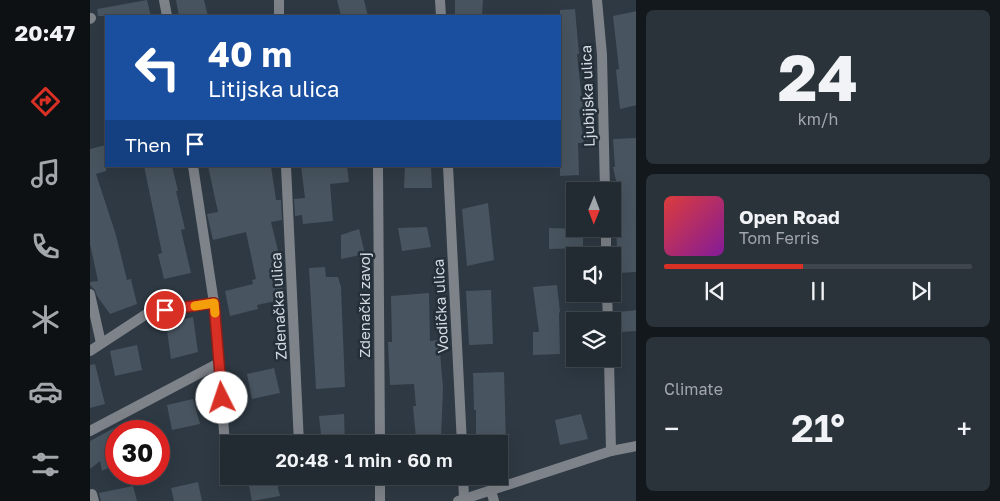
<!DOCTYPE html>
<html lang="en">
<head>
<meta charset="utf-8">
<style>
  body { margin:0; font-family:"Golos Text",sans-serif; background:#2a333a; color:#f1f3f6; height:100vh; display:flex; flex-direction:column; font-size:19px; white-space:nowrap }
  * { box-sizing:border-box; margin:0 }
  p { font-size:16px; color:#a2a7ac }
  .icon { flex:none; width:28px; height:28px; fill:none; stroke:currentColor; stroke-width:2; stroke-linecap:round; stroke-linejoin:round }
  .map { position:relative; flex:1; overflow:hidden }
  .sheet { display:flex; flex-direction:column; gap:10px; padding:10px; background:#13181c; width:364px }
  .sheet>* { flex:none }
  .hud { position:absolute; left:15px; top:15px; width:456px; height:152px; border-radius:0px; box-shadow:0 5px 20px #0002,0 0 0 1px #3f474d; background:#1a4fa0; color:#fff; overflow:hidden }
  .needle { width:32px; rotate:181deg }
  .controls { position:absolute; left:476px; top:182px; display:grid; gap:10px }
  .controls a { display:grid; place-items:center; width:55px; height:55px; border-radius:0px; background:#222b32; box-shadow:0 5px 20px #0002,0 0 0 1px #3f474d; font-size:25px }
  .speed { position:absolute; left:15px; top:420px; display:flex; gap:10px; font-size:25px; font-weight:700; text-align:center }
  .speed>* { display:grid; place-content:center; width:65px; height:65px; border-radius:50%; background:#222b32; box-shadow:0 5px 20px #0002,0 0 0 1px #3f474d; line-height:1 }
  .speed .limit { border:8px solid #d22; background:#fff; color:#111 }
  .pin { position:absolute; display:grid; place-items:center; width:42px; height:42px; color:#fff; margin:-21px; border:2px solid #fff; border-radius:50%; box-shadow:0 1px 5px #0007 }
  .me { position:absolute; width:55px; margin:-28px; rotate:356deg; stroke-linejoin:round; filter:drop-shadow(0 0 4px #0008) }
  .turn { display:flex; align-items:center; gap:18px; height:105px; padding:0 20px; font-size:22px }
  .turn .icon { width:65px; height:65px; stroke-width:2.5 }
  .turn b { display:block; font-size:35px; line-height:42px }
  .then { display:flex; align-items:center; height:48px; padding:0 20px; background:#0003; gap:10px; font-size:19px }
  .big { font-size:38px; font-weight:600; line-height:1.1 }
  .sheet .card { flex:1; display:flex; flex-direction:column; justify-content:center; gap:8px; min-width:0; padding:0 18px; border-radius:8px; background:#2a333a }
  .sheet .dial { align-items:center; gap:0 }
  .dial b { font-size:65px; line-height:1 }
  .song { display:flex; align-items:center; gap:15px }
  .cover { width:60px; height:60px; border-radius:8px; background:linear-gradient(135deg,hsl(0 70% 55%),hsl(290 70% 35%)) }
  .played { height:5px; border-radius:2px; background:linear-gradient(90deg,#d93025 45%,#3f474d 45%) }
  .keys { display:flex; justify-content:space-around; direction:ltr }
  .heat { display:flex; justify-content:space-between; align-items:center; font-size:28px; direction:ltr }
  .trip { position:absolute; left:130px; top:435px; width:288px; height:50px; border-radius:0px; background:#222b32; box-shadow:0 5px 20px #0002,0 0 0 1px #3f474d; font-weight:600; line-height:50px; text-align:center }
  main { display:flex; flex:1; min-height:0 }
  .tabs { display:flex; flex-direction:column; width:90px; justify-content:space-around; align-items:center; background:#0e1114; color:#a2a7ac }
  .tabs .icon { width:35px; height:35px }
  .tabs .selected { color:#d93025 }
  .tabs b { font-size:22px; color:#f1f3f6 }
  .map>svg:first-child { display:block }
  .building { fill:#48545f }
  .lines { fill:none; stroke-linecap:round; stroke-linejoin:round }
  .lane { stroke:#7e8389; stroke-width:10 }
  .street { stroke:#7e8389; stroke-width:10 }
  .route-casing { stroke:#8d1f18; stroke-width:12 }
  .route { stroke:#d93025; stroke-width:9 }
  .slow { stroke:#f59e0b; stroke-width:9 }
  .labels { text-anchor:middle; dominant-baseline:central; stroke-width:5; stroke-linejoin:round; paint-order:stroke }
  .street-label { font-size:15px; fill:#d2d9e0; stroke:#242f39 }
</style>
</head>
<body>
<main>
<nav class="tabs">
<b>20:47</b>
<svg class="icon selected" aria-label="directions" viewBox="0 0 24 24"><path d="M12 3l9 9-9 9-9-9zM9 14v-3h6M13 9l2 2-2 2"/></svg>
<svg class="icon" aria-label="music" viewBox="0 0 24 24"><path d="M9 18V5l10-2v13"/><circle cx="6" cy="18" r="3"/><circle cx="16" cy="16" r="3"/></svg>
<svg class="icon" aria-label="phone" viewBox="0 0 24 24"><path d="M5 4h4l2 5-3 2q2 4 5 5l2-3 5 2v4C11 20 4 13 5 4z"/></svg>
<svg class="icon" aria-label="climate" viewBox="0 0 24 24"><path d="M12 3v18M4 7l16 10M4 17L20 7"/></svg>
<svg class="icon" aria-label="car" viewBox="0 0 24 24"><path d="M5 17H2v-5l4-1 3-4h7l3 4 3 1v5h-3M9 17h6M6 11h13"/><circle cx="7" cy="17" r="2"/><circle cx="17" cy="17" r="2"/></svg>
<svg class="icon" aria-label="filters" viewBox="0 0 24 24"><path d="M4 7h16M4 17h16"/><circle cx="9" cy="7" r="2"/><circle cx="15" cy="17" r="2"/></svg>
</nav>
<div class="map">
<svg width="547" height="501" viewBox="0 0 547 501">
  <rect width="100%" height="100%" fill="#2e3943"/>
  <!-- building -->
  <g class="building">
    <path d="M57 0 61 16H8L7 9Z"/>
    <path d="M86 0H114L118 16H89Z"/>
    <path d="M247 0H274L278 16H251Z"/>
    <path d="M365 0H393L392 16H365Z"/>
    <path d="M485 9 489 54H487L493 110H489L494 143H488L489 175 470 176V10Z"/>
    <path d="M547 11V105L530 109 526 70 529 69 523 16Z"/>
    <path d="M547 138V272L528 273 525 200 530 199 523 167H525L523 139Z"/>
    <path d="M16 145V171L6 174 26 235 37 280 41 279 47 304 20 314 7 296 5 290 0 285V282L8 281 0 244V149Z"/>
    <path d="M54 166H82L88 191H86L95 229 91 230 101 273 74 279 68 254 72 253Z"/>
    <path d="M118 166H181L186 200H191L192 220 181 222 190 259 186 260 195 299 167 305 168 309 140 316 135 291 163 284 162 280 166 279 156 232 123 240 117 214 128 212Z"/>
    <path d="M211 166H257L259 182 240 184 243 221 213 224 212 215 205 216 204 199 215 198Z"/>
    <path d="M315 166H341L342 188H314Z"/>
    <path d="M398 203 404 260 377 266 372 209Z"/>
    <path d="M337 227 341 247 312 251 308 228Z"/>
    <path d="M459 228 493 229V248L459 249Z"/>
    <path d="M269 229 275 254 251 259V235Z"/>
    <path d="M235 267 236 277H248L251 287 255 387 226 389 219 268Z"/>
    <path d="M467 285 470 312 469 313 470 354 443 355V332H449L443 287Z"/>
    <path d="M401 290 403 344 379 345 376 291Z"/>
    <path d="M339 293 340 341 349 340 353 388 351 438H326L323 406H326L324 384 300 385 298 342H302L301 296Z"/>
    <path d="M547 310V331L531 332 529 312Z"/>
    <path d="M103 317 108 352 81 359 76 323Z"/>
    <path d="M47 345 52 370 25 376 20 351Z"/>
    <path d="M5 364 15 404 0 408V365Z"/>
    <path d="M184 368 190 393 162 399 157 374Z"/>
    <path d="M414 372 416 444H386V410H384L383 373Z"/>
    <path d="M103 399 110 424 82 430 77 405Z"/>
    <path d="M254 414 255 444H232L229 416Z"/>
    <path d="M491 414 498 439 470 445 465 420Z"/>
    <path d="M26 427V464L12 471 10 461 0 469V441Z"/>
    <path d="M157 476H185L190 496 162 501Z"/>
    <path d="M108 482 112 501H84L81 488Z"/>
    <path d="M43 486 47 501H11L9 493Z"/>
  </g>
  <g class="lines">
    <!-- lane -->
    <path class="lane" d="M401 491 404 501"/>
    <!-- street -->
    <g class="street">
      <path d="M74 0 77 16"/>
      <path d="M189 0V16"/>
      <path d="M350 0 351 16"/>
      <path d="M507 0 512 55 515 191"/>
      <path d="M0 19 1 18"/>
      <path d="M103 166 124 303 137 470"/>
      <path d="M196 166 209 444"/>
      <path d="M288 166 290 444"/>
      <path d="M358 166 372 444"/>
      <path d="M516 229V256"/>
      <path d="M0 294 11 343"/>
      <path d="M517 294 518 321"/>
      <path d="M0 351 58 313 124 303"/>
      <path d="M519 359 521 451"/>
      <path d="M0 431 129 363"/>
      <path d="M290 476V501"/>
      <path d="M373 476 374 498"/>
      <path d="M2 494 4 501"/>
      <path d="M368 501 521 451 547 446"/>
    </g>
  </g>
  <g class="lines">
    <!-- route casing -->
    <g class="route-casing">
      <path id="route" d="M75 310 124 303 132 398"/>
    </g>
    <!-- route -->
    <use href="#route" class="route"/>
    <!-- slow -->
    <path class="slow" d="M105 306 124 303 125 313"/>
  </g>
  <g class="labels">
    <!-- street labels -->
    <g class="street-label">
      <text transform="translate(497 96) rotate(-92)">Ljubijska ulica</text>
      <text transform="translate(274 305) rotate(-90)">Zdenački zavoj</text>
      <text transform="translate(188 306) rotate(-93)">Zdenačka ulica</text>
      <text transform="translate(350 306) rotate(-93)">Vodička ulica</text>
    </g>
  </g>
</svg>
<div class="controls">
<a><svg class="needle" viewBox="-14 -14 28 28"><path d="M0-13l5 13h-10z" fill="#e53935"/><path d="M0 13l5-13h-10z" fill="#a2a7ac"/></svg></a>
<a><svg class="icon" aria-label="sound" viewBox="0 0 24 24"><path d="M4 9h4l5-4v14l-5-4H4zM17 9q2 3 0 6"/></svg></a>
<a><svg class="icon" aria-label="layers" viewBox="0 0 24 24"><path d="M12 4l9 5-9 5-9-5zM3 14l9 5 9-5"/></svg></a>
</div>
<div class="speed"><div class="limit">30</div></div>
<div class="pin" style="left:75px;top:310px;background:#d93025"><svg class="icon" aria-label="arrive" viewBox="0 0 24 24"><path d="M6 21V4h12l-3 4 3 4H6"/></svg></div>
<svg class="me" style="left:132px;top:398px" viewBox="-20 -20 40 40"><circle r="19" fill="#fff"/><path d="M0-13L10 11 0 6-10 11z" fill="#d93025"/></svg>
<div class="trip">20:48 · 1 min · 60 m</div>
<div class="hud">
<div class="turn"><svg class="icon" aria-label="left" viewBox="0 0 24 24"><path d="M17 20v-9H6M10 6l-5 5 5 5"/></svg><div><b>40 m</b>Litijska ulica</div></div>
<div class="then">Then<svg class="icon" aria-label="arrive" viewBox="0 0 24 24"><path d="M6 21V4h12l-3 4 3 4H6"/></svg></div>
</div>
</div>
<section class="sheet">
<div class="card dial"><b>24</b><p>km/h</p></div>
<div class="card">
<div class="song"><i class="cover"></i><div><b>Open Road</b><p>Tom Ferris</p></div></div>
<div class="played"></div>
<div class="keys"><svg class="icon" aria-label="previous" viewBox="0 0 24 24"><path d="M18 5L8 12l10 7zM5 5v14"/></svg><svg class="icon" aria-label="pause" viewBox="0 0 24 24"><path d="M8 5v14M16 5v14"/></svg><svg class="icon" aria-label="next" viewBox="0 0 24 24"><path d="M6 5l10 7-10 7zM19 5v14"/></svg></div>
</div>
<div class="card"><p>Climate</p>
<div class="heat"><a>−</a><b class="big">21°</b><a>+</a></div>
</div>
</section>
</main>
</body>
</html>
